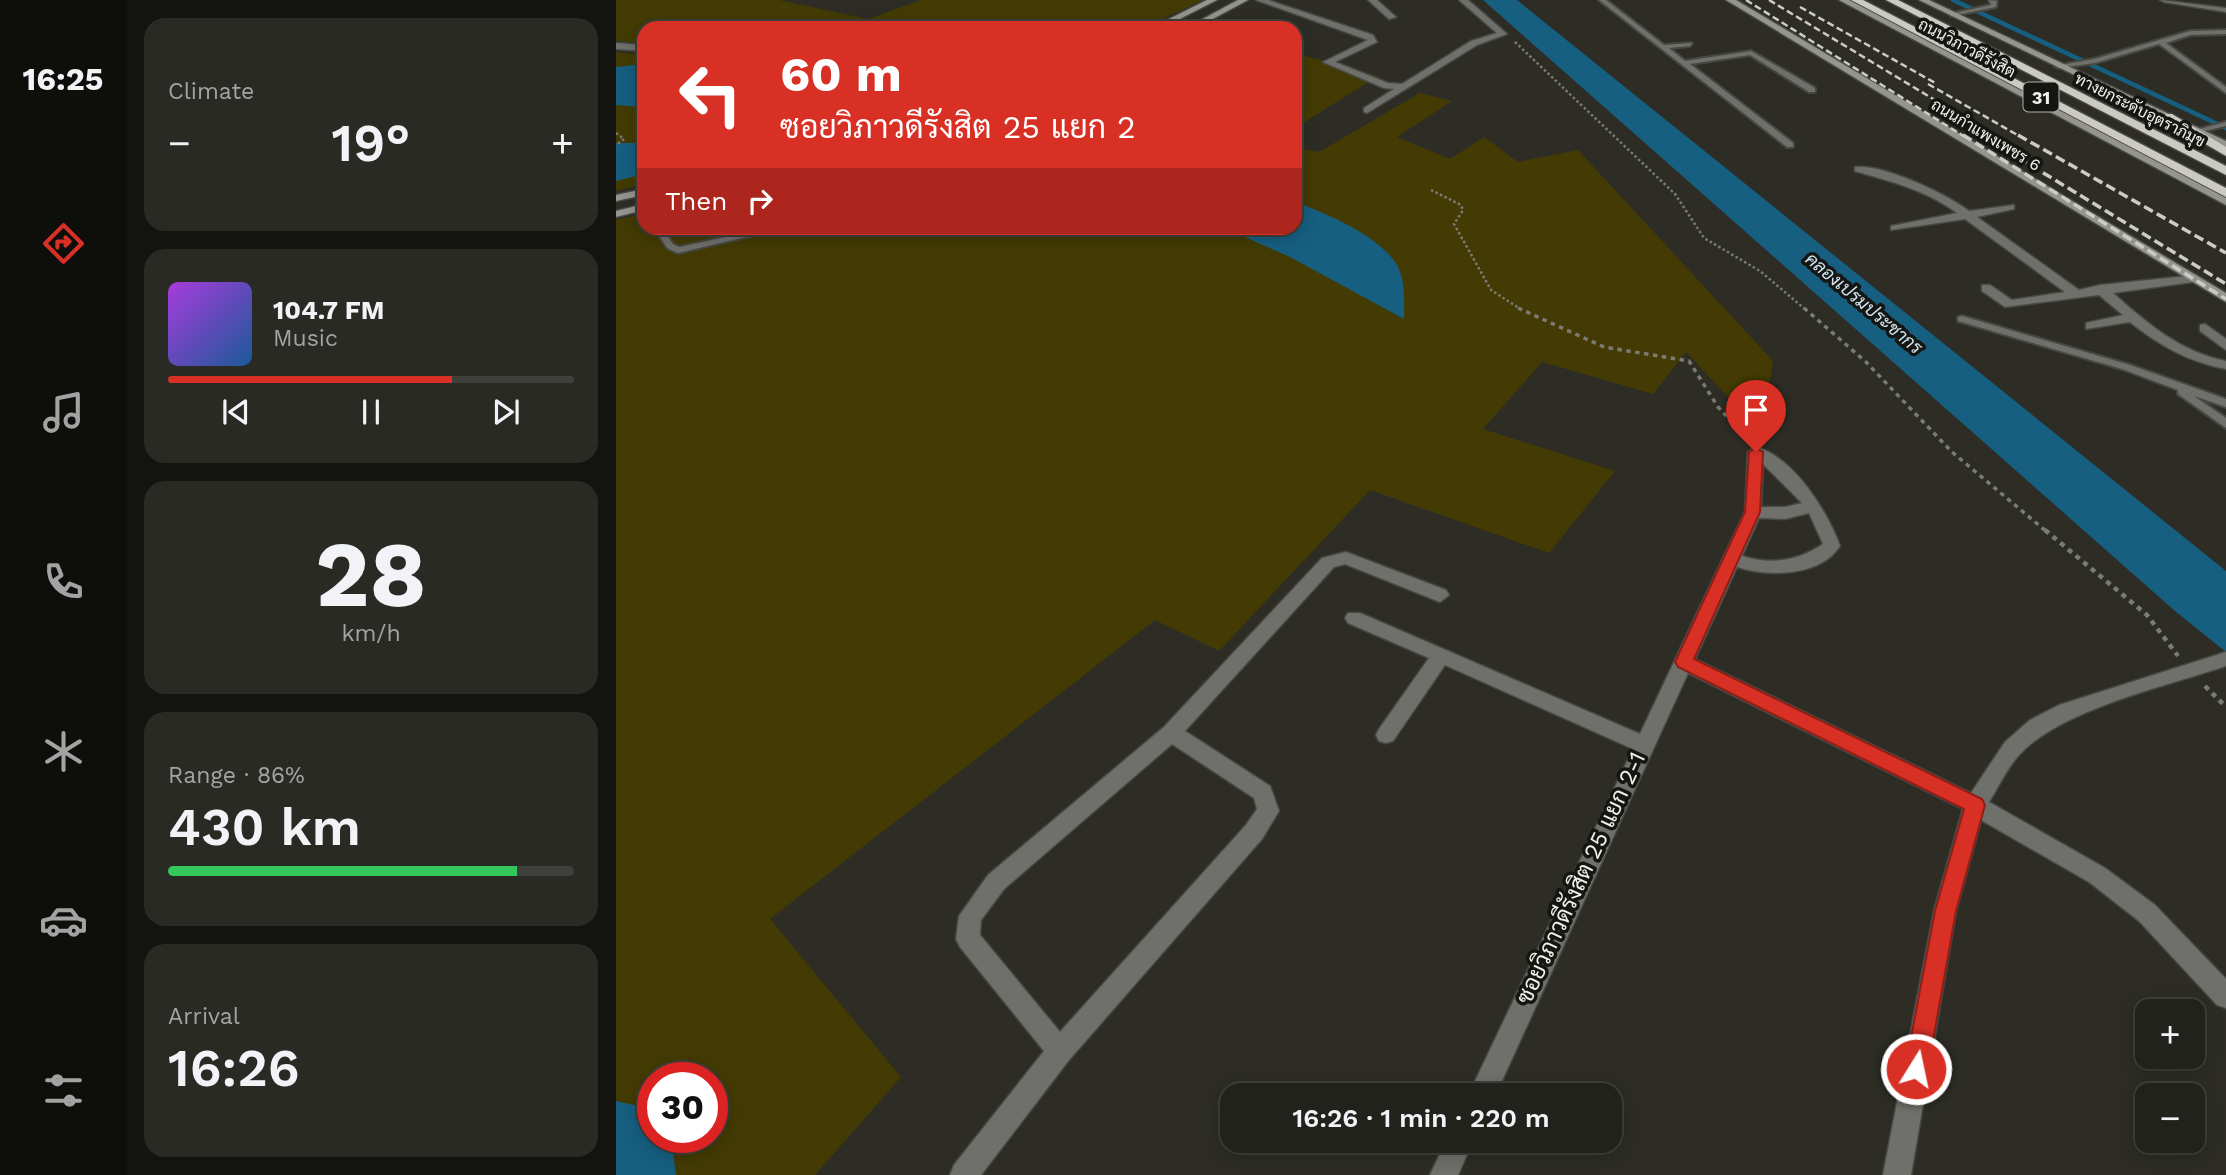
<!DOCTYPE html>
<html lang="en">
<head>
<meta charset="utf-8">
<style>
  body { margin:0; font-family:"Work Sans",Sarabun,sans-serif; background:#2a2a25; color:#f1f3f6; height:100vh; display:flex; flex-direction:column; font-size:26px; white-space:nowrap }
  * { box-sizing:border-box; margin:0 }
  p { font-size:23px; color:#a2a4a3 }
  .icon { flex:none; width:38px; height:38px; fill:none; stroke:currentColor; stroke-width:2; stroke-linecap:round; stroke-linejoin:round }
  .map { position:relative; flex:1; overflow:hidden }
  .side { display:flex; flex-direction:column; gap:18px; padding:18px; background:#13130f; width:490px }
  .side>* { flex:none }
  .hud { position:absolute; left:21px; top:21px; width:665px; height:214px; border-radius:21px; box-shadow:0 4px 18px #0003,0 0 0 2px #3f3f3b; background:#d93025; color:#fff; overflow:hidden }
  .fabs { position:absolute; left:1519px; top:999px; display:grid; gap:14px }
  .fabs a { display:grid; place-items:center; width:70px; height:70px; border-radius:14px; background:#22221c; box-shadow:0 4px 18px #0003,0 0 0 2px #3f3f3b; font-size:35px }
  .speed { position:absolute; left:21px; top:1062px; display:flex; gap:14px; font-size:35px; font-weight:700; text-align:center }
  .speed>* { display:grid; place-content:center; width:91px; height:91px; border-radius:50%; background:#22221c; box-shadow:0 4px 18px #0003,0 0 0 2px #3f3f3b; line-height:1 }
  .speed .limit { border:10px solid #d22; background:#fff; color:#111 }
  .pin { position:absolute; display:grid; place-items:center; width:60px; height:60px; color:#fff; margin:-72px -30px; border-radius:50% 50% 50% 0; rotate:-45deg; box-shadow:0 0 7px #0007 }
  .pin .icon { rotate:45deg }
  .me { position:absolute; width:77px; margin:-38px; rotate:10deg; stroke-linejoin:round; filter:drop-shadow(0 0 5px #0008) }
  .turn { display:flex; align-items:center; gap:24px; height:147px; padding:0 28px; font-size:32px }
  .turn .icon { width:91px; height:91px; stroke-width:2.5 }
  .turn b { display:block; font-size:49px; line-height:60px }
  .then { display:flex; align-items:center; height:66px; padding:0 28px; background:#0003; gap:14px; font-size:26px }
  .big { font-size:52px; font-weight:600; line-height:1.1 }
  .side .tile { flex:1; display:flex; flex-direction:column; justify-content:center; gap:10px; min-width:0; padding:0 24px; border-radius:21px; background:#2a2a25 }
  .side .dial { align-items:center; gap:0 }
  .dial b { font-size:91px; line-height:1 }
  .song { display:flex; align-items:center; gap:21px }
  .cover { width:84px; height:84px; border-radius:10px; background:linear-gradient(135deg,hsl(280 70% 55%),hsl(210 70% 35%)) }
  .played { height:7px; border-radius:4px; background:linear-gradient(90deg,#d93025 70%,#3f3f3b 70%) }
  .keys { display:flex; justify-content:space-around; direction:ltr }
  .heat { display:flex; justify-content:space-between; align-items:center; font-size:38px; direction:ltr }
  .charge { height:10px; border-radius:5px; background:linear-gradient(90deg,#34c759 86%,#3f3f3b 0) }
  .trip { position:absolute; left:604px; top:1083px; width:402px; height:70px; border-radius:21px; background:#22221c; box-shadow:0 4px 18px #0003,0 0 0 2px #3f3f3b; font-weight:600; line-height:70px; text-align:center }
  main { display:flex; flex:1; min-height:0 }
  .dock { display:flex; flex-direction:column; width:126px; justify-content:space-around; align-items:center; background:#0e0e0b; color:#a2a4a3 }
  .dock .icon { width:49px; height:49px }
  .dock .selected { color:#d93025 }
  .dock b { font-size:32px; color:#f1f3f6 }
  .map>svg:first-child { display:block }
  .green { fill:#433b03; fill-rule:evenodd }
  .water { fill:#165f80 }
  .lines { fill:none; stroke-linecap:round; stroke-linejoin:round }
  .stream { stroke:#165f80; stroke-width:4.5 }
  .lane-casing { stroke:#484842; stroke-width:4 }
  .street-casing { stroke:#484842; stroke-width:3 }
  .secondary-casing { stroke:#484842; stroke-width:3 }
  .highway-casing { stroke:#484842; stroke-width:3 }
  .path-far2 { stroke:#7b7b75; stroke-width:2.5; stroke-dasharray:2.5 2.5; stroke-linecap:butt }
  .path-far1 { stroke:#7b7b75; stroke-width:3.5; stroke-dasharray:4.5 4.5; stroke-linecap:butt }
  .path { stroke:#7b7b75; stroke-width:4.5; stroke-dasharray:5 5; stroke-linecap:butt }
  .lane { fill:#6f6f6c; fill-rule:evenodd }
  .street { fill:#6f6f6c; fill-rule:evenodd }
  .secondary { fill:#95948f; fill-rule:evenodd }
  .highway { fill:#cccbc3; fill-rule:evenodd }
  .rail-far1 { stroke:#cccbc6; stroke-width:2.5; stroke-dasharray:7 3.5; stroke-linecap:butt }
  .rail { stroke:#cccbc6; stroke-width:3.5; stroke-dasharray:10 4.5; stroke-linecap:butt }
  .route { fill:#d93025; stroke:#8d1f18; stroke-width:2 }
  .labels { text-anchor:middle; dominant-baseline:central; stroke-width:7; stroke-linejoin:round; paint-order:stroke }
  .far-street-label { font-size:16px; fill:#f1f0ec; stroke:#151512 }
  .shield { fill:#151512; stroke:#afaeab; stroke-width:2 }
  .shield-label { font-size:18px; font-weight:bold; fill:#f1f0ec }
  .far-water-label { font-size:18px; font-style:italic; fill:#d0e5f1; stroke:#151512 }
  .near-street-label { font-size:23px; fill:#f1f0ec; stroke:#151512 }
</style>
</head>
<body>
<main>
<nav class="dock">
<b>16:25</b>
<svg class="icon selected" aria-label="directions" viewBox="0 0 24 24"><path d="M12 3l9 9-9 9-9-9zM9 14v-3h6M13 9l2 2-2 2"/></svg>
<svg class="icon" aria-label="music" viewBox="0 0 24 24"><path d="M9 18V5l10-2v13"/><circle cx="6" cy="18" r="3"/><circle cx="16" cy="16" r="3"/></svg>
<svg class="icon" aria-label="phone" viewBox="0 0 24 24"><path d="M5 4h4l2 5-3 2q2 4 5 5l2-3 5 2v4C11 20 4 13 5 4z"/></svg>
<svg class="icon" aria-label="climate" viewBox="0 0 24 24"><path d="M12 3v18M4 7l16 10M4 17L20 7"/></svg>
<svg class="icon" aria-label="car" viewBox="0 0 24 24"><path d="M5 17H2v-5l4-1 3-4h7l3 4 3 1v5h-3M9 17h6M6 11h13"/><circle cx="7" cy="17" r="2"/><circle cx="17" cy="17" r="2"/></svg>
<svg class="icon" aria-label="filters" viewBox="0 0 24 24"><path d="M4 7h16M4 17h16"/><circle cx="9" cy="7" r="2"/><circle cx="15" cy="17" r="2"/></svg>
</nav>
<section class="side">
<div class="tile"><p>Climate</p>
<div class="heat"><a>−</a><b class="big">19°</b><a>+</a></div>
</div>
<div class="tile">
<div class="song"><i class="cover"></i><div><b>104.7 FM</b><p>Music</p></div></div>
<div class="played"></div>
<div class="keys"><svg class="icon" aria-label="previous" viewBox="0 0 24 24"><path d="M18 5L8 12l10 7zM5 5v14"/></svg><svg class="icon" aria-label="pause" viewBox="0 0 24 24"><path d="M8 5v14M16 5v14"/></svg><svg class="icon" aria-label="next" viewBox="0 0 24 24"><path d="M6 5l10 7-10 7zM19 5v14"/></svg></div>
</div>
<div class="tile dial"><b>28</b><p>km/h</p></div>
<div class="tile"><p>Range · 86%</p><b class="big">430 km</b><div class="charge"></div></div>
<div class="tile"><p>Arrival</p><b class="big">16:26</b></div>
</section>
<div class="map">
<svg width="1610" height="1175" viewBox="0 0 1610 1175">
  <rect width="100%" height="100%" fill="#2d2d26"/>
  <!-- green -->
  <g class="green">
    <path d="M0 0H163L252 19 305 0H587L527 28H28V43L0 41Z"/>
    <path d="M0 52 28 55V184L0 191Z"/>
    <path d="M679 53 762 76 679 128Z"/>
    <path d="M804 93 836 101 781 137 834 159 868 137 902 162 962 150 1157 361 1146 433 1070 352 1037 394 926 362 867 429 999 471 933 553 754 490 603 651 539 620 154 919 285 1077 199 1175H0V220L28 213V228H679V143L687 149 703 152ZM37 1078H96V1138H37Z"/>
  </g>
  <!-- water -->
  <g class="water">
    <path d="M867 0H901L1610 571V652L1559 611Z"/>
    <path d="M28 64V107L0 105V67Z"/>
    <path d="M28 143V174L0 181V143Z"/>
    <path d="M679 202C710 213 764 236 781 265 790 282 788 301 788 319L674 257 608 228H679Z"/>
    <path d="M0 1101 32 1108 37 1112V1138H55L60 1175H0Z"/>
  </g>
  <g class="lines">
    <!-- stream -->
    <path class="stream" d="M1337 0 1610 128"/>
    <!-- lane casing -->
    <g class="lane-casing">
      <g id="lane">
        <path d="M983 0H990L1048 45 1076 43 1074 46 1053 48 1069 61 1135 51 1199 88V92H1193L1134 55 1074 64 1177 143V147H1171Z"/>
        <path d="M1373 0 1381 1 1380 7 1336 16 1333 14 1375 5Z"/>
        <path d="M1610 30V34L1574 35 1550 43 1610 87V93L1543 44 1479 63 1443 68 1439 66 1478 59 1574 31Z"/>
        <path d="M1610 122V126L1580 133 1576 131Z"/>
        <path d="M38 228H46L57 244 63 247 152 228H168L62 253 51 248Z"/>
        <path d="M1346 316 1514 365 1610 399V407L1578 396 1610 418V428L1562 394V390L1506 369 1342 321V317Z"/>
      </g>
    </g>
    <!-- street casing -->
    <g class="street-casing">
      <g id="street">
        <path d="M640 0H652L757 35 761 42 719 62 772 83 786 84 855 41 881 33 843 0H852L891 34 861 45 751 113 748 112V108L778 89 768 88 707 62 752 40Z"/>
        <path d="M752 0H761L780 17 773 19Z"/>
        <path d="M1544 0 1610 8V12L1548 2Z"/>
        <path d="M0 43 28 45V51L0 49Z"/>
        <path d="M1239 167C1268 164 1330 194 1353 211L1398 205V209L1361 217 1463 290 1484 285 1581 275 1583 278 1577 282 1497 293C1531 323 1564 352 1610 361V369C1573 362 1544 346 1514 322L1470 329V323L1507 315 1483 295 1389 307 1366 291V285H1374L1396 300 1449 292 1349 219 1275 230V226L1341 213C1310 190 1276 182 1239 171Z"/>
        <path d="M1589 324 1610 339V350L1584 331V325Z"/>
        <path d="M1140 447C1178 457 1212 513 1224 546 1204 577 1152 577 1121 567L1079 659 1355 793 1389 742 1414 720 1443 705 1610 652V666C1551 686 1447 709 1405 753 1392 766 1383 786 1373 802L1489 868 1539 905 1610 979V1008L1601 1005 1523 921 1473 882 1365 820 1340 911 1295 1175H1267L1318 911 1347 809 1072 673 879 1096H852L1017 749 829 665 777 741 770 743 763 741 760 735 763 729 813 658 732 623 729 618 732 613H744L1024 734 1129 512 1132 452ZM1147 464 1186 503 1169 507H1145ZM1193 513 1207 544C1182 561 1155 565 1126 556L1143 518 1169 519Z"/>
        <path d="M730 552 830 590 833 595 824 602 729 564 718 567 569 731 654 786 663 811 646 839 453 1060 365 1175H334L338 1165 428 1051 344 947 340 939 343 916 372 875 548 727 706 558ZM556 744 638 798 641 809 630 825 444 1032 364 935 365 920 388 889Z"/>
        <path d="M830 1141H857L842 1175H814Z"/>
      </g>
    </g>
    <!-- secondary casing -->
    <g class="secondary-casing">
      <g id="secondary">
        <path d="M591 0H601L546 28H535Z"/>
        <path d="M622 0H632L580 28H570Z"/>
        <path d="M1110 0H1120L1610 293V302Z"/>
        <path d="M1223 0H1233L1610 198V205Z"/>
        <path d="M1303 0H1313L1610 141V148Z"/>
        <path d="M28 189V195L0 201V195Z"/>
        <path d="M28 204V210L0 217V211Z"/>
      </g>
    </g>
    <!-- highway casing -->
    <g class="highway-casing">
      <g id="highway">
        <path d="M1235 0H1247L1610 188V197Z"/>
        <path d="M1270 0H1282L1610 166V175Z"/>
        <path d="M1548 114H1556L1610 147V156L1548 120Z"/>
      </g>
    </g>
    <!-- path-far2 -->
    <g class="path-far2">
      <path d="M899 42 1059 194 1088 238 1144 271 1190 310"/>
      <path d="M0 133 8 139 0 145"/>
      <path d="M815 190 845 205 847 210 838 224 875 290 906 310"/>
    </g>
    <!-- path-far1 -->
    <g class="path-far1">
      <path d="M902 308 988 347 1073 361 1102 407 1133 440"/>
      <path d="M1188 308 1250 362 1336 452 1431 532"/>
    </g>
    <!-- path -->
    <g class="path">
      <path d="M1429 530 1531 615 1562 656"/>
      <path d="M1589 686 1610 707"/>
    </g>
    <!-- lane -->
    <use href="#lane" class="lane"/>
    <!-- street -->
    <use href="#street" class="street"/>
    <!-- secondary -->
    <use href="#secondary" class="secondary"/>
    <!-- highway -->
    <use href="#highway" class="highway"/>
    <!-- rail-far1 -->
    <g class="rail-far1">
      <path d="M1130 0 1349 137"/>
      <path d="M1153 0 1372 132"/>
      <path d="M1184 7 1321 84"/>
      <path d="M1312 84 1405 137"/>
      <path d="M1360 132 1368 137"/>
    </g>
    <!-- rail -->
    <g class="rail">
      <path d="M1347 135 1610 299"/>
      <path d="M1365 135 1610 284"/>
      <path d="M1402 135 1610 253"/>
    </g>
  </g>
  <!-- route -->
  <path class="route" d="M1140 448 1147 452 1144 512 1078 659 1366 799 1369 805 1340 911 1312 1069 1308 1078 1300 1081 1292 1078 1289 1069 1319 911 1348 809 1062 667 1059 662 1129 512 1133 452Z"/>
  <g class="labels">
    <!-- far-street labels -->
    <g class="far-street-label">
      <text transform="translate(1351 48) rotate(28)">ถนนวิภาวดีรังสิต</text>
      <text transform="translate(1524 110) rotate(27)">ทางยกระดับอุตราภิมุข</text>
      <text transform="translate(1370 135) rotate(31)">ถนนกำแพงเพชร 6</text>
    </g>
    <!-- shield labels -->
    <rect class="shield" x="1407.5" y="82.5" width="35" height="29" rx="5"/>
    <g class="shield-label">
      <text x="1425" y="97">31</text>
    </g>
    <!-- far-water labels -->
    <g class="far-water-label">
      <text transform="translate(1248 303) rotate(40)">คลองเปรมประชากร</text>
    </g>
    <!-- near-street labels -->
    <g class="near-street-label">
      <text transform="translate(965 878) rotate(-65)">ซอยวิภาวดีรังสิต 25 แยก 2-1</text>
    </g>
  </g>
</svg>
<div class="fabs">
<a>+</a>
<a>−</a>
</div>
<div class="speed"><div class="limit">30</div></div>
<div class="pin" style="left:1140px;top:452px;background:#d93025"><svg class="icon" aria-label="arrive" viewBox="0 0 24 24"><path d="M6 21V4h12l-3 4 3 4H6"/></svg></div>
<svg class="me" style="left:1300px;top:1069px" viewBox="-20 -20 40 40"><circle r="17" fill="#d93025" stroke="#fff" stroke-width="3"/><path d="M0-11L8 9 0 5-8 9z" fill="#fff"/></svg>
<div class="trip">16:26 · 1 min · 220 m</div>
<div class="hud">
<div class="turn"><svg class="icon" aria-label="left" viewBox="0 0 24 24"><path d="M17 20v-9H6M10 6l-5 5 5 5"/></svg><div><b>60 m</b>ซอยวิภาวดีรังสิต 25 แยก 2</div></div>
<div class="then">Then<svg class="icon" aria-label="right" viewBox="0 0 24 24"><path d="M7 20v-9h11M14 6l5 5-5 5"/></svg></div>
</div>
</div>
</main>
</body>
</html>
